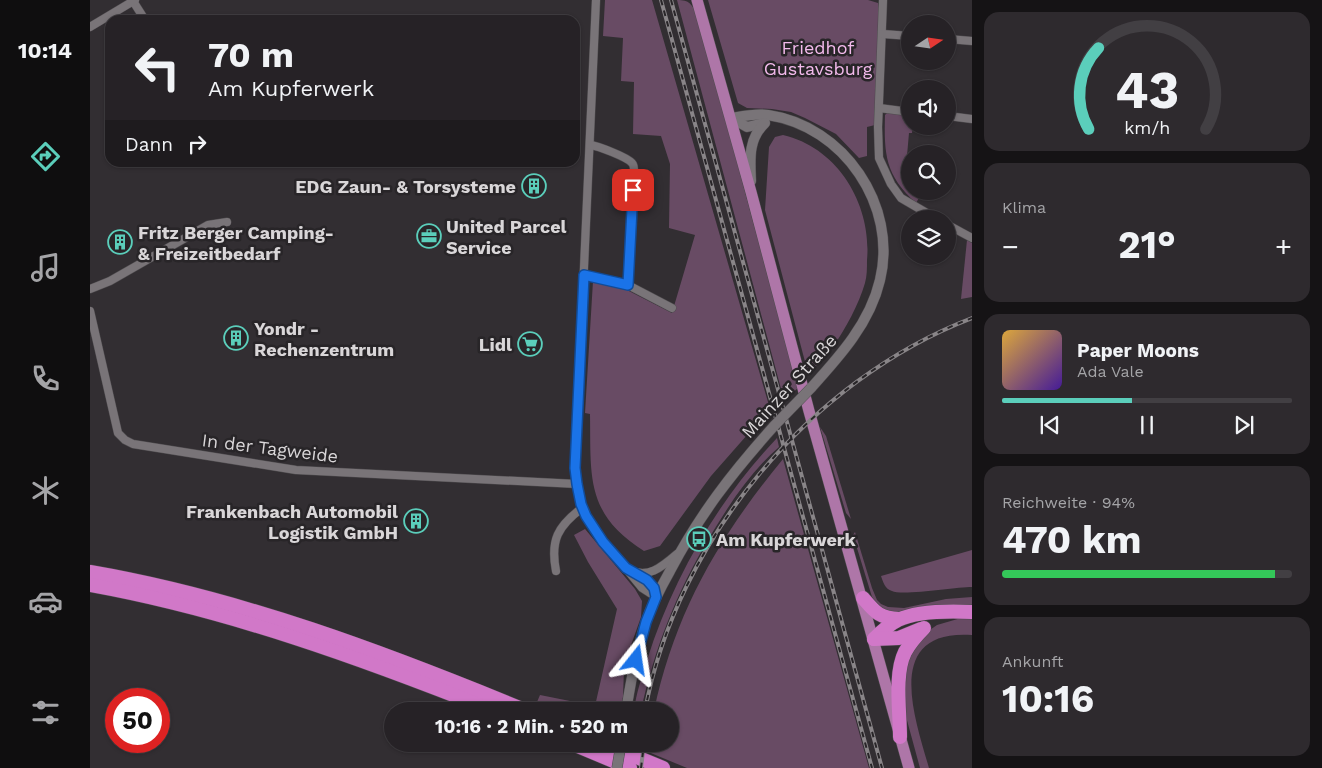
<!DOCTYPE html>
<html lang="de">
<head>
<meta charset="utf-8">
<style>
  body { margin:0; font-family:"Work Sans",sans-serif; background:#2e2a2e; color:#f1f3f6; height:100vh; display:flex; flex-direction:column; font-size:19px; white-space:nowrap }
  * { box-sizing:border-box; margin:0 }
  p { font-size:16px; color:#a4a4a7 }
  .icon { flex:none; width:28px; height:28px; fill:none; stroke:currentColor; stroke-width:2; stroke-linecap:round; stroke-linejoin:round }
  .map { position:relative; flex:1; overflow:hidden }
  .panel { display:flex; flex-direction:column; gap:12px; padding:12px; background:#151315; width:350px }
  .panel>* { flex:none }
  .hud { position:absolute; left:15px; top:15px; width:475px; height:152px; border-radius:15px; box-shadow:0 1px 4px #0004,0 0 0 1px #423f43; background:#262226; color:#f1f3f6; overflow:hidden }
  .needle { width:32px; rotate:77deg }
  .controls { position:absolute; left:811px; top:15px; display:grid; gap:10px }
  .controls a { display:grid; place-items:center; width:55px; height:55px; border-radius:50%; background:#262226; box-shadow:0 1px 4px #0004,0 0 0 1px #423f43; font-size:25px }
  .speed { position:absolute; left:15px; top:688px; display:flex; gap:10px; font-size:25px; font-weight:700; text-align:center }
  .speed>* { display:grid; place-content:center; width:65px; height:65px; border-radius:50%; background:#262226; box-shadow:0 1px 4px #0004,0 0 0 1px #423f43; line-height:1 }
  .speed .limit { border:8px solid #d22; background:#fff; color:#111 }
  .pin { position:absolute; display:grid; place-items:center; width:42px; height:42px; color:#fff; margin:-21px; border-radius:10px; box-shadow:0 2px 8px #0006 }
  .me { position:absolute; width:55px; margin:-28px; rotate:15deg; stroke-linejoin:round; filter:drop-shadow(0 0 4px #0008) }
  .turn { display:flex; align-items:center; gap:18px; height:105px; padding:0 20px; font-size:22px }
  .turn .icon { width:65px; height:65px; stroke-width:2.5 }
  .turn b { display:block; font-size:35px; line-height:42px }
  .then { display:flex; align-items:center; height:48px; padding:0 20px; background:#0003; gap:10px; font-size:19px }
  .big { font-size:38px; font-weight:700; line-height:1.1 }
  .panel .card { flex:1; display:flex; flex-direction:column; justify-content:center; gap:8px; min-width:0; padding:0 18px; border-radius:15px; background:#2e2a2e }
  .panel .dial { align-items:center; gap:0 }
  .dial svg { height:130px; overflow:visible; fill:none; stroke:#423f43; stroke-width:7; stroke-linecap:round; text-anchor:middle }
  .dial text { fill:#f1f3f6; stroke:none }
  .song { display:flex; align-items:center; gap:15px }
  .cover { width:60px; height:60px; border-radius:8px; background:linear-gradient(135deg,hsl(40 70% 55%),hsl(260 70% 35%)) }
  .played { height:5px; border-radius:2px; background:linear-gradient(90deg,#5bcebb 45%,#423f43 45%) }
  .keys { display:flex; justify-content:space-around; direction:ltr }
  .heat { display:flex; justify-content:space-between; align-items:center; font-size:28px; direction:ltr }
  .charge { height:8px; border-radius:4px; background:linear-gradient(90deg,#34c759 94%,#423f43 0) }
  .trip { position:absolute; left:294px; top:702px; width:295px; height:50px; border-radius:25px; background:#262226; box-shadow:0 1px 4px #0004,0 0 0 1px #423f43; font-weight:700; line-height:50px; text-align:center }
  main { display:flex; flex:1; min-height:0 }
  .tab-bar { display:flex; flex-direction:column; width:90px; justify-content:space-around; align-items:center; background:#0f0e0f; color:#a4a4a7 }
  .tab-bar .icon { width:35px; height:35px }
  .tab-bar .current { color:#5bcebb }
  .tab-bar b { font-size:22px; color:#f1f3f6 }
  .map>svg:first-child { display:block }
  .green { fill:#684b64 }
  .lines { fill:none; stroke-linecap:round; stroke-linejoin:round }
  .minor-casing { stroke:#4f4c4f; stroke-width:9 }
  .secondary-casing { stroke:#4f4c4f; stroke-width:11 }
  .primary-casing { stroke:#4f4c4f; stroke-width:12 }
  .motorway-casing { stroke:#4f4c4f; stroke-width:15 }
  .minor { stroke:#797478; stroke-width:8 }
  .secondary { stroke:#797478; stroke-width:10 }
  .primary { stroke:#ae76a8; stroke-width:11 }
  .motorway { stroke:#d178c8; stroke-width:14 }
  .rail-casing { stroke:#898588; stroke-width:4 }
  .rail { stroke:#282528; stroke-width:2; stroke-dasharray:5.5; stroke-linecap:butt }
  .secondary-bridge-casing { stroke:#4f4c4f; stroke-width:11; stroke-linecap:butt }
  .secondary-bridge { stroke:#797478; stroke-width:10 }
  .route-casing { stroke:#114b97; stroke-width:12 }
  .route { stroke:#1a73e8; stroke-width:9 }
  .labels { text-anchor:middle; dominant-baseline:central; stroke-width:5; stroke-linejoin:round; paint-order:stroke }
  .park-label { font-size:18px; fill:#f3baec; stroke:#282528 }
  .poi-label { font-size:18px; font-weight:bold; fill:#d9d6d8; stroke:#282528; text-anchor:start }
  .street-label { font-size:18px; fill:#d9d6d8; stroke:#282528 }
</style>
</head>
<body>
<main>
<nav class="tab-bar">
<b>10:14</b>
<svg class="icon current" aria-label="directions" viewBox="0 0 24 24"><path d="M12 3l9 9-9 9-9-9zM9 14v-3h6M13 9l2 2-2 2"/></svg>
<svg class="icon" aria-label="music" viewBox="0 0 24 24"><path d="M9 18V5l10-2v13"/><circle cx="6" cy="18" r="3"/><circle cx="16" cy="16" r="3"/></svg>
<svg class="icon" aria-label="phone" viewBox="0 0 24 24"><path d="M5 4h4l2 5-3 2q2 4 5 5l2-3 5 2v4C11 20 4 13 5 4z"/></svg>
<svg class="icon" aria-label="climate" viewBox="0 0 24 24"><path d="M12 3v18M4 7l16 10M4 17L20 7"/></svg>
<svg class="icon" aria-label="car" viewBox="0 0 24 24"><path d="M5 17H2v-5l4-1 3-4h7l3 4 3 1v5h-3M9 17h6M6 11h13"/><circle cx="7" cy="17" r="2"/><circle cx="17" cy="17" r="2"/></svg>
<svg class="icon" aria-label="filters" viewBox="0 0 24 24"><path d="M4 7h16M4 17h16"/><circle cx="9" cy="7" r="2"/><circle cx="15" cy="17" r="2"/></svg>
</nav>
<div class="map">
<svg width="882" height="768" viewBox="0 0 882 768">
  <rect width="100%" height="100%" fill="#322e32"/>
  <!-- green -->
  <g class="green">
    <path d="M515 0H562L680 409 621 476 570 546 554 551C495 514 501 476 500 414L495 413 503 281 537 290 582 313 605 235 579 228 580 164 571 136 543 134 544 82 531 81 533 38 513 36Z"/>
    <path d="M587 0C600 0 601 4 607 14L708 388 694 400Z"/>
    <path d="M618 0H778L788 3 789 9 785 125 777 127V156L769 158 746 134 715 118 701 112 682 109 657 108 648 103Z"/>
    <path d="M797 113 820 116V126H823L822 133H819L816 167H820V191H833L826 203C795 175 794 154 795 115Z"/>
    <path d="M693 135C749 148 782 206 777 260 777 268 777 276 775 283 769 304 755 330 742 348 736 357 727 365 718 373L675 210 679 147 685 137Z"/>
    <path d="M877 240 882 243V297L871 299Z"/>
    <path d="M730 427 736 436 761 519 756 513Z"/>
    <path d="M687 438 689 447C660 472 639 505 619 538 587 592 564 649 551 711H544C546 694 552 676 557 660 583 578 628 500 687 438Z"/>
    <path d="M693 459 779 768H597L539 744H580V711H564C585 612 629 537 693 459Z"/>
    <path d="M495 529 545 589 552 601 551 617 533 668 534 669 533 697 530 711H467L447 702 450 695 505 706 527 609 498 562 484 535Z"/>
    <path d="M765 532 782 588 787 600 791 604 798 607 814 608 856 599 882 597V606C866 608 811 617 799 613 792 612 785 603 782 597L763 535Z"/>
    <path d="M882 550V587C866 587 812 596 802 591 795 589 793 582 791 576Z"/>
    <path d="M871 618H882V635C793 629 824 716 839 768H830L815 713 812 692 819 655 837 632 847 625Z"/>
  </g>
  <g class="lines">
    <!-- minor casing -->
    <g class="minor-casing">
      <g id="minor">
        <path d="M506 0 488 401 485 469 487 484 491 504 496 516 506 532 552 588 566 597"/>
        <path d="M793 0 788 127 789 158 801 184 811 198 847 219"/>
        <path d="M43 1 55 20"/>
        <path d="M0 27 45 0"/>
        <path d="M793 34 820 36"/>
        <path d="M858 39 882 41"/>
        <path d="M789 108 820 112"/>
        <path d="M858 116 882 119"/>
        <path d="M858 225 882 238"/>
        <path d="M494 275 538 285 544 171C544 168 544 165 542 163 537 157 508 146 500 145"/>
        <path d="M538 285 582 308"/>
        <path d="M0 289 20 281 118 225 137 222"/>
        <path d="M0 311 28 433 35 440 43 444 206 470 487 484"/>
        <path d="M538 569C557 580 572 567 587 554"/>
        <path d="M466 571C460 540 468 526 492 508"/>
        <path d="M547 574 563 586 566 597"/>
      </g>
    </g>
    <!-- secondary casing -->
    <g class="secondary-casing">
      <g id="secondary">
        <path d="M641 118C653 116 666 113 678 115 754 126 808 206 790 280 780 323 750 356 721 388"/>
        <path d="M641 118 657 127 674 123"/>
        <path d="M661 181C660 159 658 139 675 123"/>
        <path d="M536 711C541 681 546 651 556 622 562 604 571 587 580 571 610 514 641 474 684 426"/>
      </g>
    </g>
    <!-- primary casing -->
    <g class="primary-casing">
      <path id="primary" d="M607 0 661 192 719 411 819 768"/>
    </g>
    <!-- motorway casing -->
    <g class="motorway-casing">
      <g id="motorway">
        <path d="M0 572C151 598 296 653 437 711"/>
        <path d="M0 585C139 610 273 659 404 711"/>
        <path d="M773 598C785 612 789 618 809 619"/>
        <path d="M784 639C791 632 799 624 808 620 827 611 861 611 882 612"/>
        <path d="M784 639 809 638 831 629"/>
        <path d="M810 737C810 712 804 674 815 652 820 643 827 635 834 628"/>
        <path d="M483 744 540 768"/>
        <path d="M515 744 573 768"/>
      </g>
    </g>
    <!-- minor -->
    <use href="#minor" class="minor"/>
    <!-- secondary -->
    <use href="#secondary" class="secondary"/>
    <!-- primary -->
    <use href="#primary" class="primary"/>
    <!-- motorway -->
    <use href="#motorway" class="motorway"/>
    <!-- rail casing -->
    <g class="rail-casing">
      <g id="rail">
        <path d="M571 0 782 768"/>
        <path d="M581 0 792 768"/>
        <path d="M555 711C586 541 720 380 882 318"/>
        <path d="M551 768 554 744"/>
      </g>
    </g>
    <!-- rail -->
    <use href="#rail" class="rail"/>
    <!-- secondary-bridge casing -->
    <g class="secondary-bridge-casing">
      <g id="secondary-bridge">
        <path d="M684 426 721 388"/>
        <path d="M527 768 531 744"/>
      </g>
    </g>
    <!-- secondary-bridge -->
    <use href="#secondary-bridge" class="secondary-bridge"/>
  </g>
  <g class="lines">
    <!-- route casing -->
    <g class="route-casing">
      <path id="route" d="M543 190 538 285 494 275 485 468 487 484 491 504 496 516 513 542 536 568 557 580 564 588 566 597 556 622 546 660"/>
    </g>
    <!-- route -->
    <use href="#route" class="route"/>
  </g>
  <!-- icons -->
  <defs>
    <g id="building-ring" transform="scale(1.25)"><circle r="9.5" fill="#282528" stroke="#5bcebb" stroke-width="1.5"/><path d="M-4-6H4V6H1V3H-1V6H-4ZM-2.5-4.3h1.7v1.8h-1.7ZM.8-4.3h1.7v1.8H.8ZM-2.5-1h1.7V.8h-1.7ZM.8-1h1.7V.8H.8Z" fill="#5bcebb"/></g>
    <g id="office-ring" transform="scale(1.25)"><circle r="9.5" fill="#282528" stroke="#5bcebb" stroke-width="1.5"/><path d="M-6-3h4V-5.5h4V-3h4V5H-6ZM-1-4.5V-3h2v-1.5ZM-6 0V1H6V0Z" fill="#5bcebb"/></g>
    <g id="supermarket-ring" transform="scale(1.25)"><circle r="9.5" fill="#282528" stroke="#5bcebb" stroke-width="1.5"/><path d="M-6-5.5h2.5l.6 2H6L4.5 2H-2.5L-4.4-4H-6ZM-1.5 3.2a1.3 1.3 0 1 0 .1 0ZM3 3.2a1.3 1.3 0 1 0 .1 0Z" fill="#5bcebb"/></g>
    <g id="bus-ring" transform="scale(1.25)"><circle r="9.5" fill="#282528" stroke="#5bcebb" stroke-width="1.5"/><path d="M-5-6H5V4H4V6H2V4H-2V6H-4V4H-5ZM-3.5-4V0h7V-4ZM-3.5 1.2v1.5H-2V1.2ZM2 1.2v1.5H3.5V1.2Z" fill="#5bcebb"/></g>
  </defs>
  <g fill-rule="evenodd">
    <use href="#building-ring" x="444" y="186"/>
    <use href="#office-ring" x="339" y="236"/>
    <use href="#building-ring" x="30" y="242"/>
    <use href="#building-ring" x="146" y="338"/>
    <use href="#supermarket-ring" x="440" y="344"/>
    <use href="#building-ring" x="326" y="521"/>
    <use href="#bus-ring" x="609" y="539"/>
  </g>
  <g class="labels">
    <!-- park labels -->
    <g class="park-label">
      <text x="728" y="47">Friedhof<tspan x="728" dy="21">Gustavsburg</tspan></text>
    </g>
    <!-- poi labels -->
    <g class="poi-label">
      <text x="426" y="186" text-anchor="end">EDG Zaun- &amp; Torsysteme</text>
      <text x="356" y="226">United Parcel<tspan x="356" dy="21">Service</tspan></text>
      <text x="48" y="232">Fritz Berger Camping-<tspan x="48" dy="21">&amp; Freizeitbedarf</tspan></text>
      <text x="164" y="328">Yondr -<tspan x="164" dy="21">Rechenzentrum</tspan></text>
      <text x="422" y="344" text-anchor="end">Lidl</text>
      <text x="308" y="511" text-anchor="end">Frankenbach Automobil<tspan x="308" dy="21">Logistik GmbH</tspan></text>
      <text x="626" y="539">Am Kupferwerk</text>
    </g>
    <!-- street labels -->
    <g class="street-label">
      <text transform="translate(699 386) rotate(-48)">Mainzer Straße</text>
      <text transform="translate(180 448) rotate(7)">In der Tagweide</text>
    </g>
  </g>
</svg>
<div class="controls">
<a><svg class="needle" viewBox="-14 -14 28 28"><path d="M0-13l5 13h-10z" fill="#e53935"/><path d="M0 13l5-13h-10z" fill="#a4a4a7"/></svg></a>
<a><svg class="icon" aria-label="sound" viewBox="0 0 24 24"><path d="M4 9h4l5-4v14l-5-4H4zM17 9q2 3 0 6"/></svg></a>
<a><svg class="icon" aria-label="search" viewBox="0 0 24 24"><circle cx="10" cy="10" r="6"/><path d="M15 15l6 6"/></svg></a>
<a><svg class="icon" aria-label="layers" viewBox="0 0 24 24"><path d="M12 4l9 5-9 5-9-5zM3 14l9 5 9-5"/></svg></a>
</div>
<div class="speed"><div class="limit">50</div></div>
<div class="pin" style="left:543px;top:190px;background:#d93025"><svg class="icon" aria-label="arrive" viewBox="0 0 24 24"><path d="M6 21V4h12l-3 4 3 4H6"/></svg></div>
<svg class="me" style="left:546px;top:660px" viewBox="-20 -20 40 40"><path d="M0-17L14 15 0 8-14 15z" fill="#1a73e8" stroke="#fff" stroke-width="4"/></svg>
<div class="trip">10:16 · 2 Min. · 520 m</div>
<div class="hud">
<div class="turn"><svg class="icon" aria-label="left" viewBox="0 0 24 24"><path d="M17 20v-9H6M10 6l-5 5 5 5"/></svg><div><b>70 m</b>Am Kupferwerk</div></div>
<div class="then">Dann<svg class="icon" aria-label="right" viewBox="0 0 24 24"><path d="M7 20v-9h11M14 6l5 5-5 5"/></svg></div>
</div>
</div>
<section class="panel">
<div class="card dial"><svg viewBox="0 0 100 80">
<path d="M14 69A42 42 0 1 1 86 69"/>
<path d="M14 69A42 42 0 0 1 20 19" stroke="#5bcebb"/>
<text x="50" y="56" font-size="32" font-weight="700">43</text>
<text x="50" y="72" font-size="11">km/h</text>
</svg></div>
<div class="card"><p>Klima</p>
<div class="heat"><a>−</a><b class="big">21°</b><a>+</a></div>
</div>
<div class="card">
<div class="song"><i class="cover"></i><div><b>Paper Moons</b><p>Ada Vale</p></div></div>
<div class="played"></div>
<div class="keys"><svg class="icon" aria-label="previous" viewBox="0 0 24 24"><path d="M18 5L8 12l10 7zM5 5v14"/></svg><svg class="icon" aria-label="pause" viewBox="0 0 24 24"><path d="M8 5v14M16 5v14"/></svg><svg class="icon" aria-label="next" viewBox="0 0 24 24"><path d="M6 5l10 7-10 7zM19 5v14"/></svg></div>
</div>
<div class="card"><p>Reichweite · 94%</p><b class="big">470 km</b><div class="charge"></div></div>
<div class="card"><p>Ankunft</p><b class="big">10:16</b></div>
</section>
</main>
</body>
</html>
